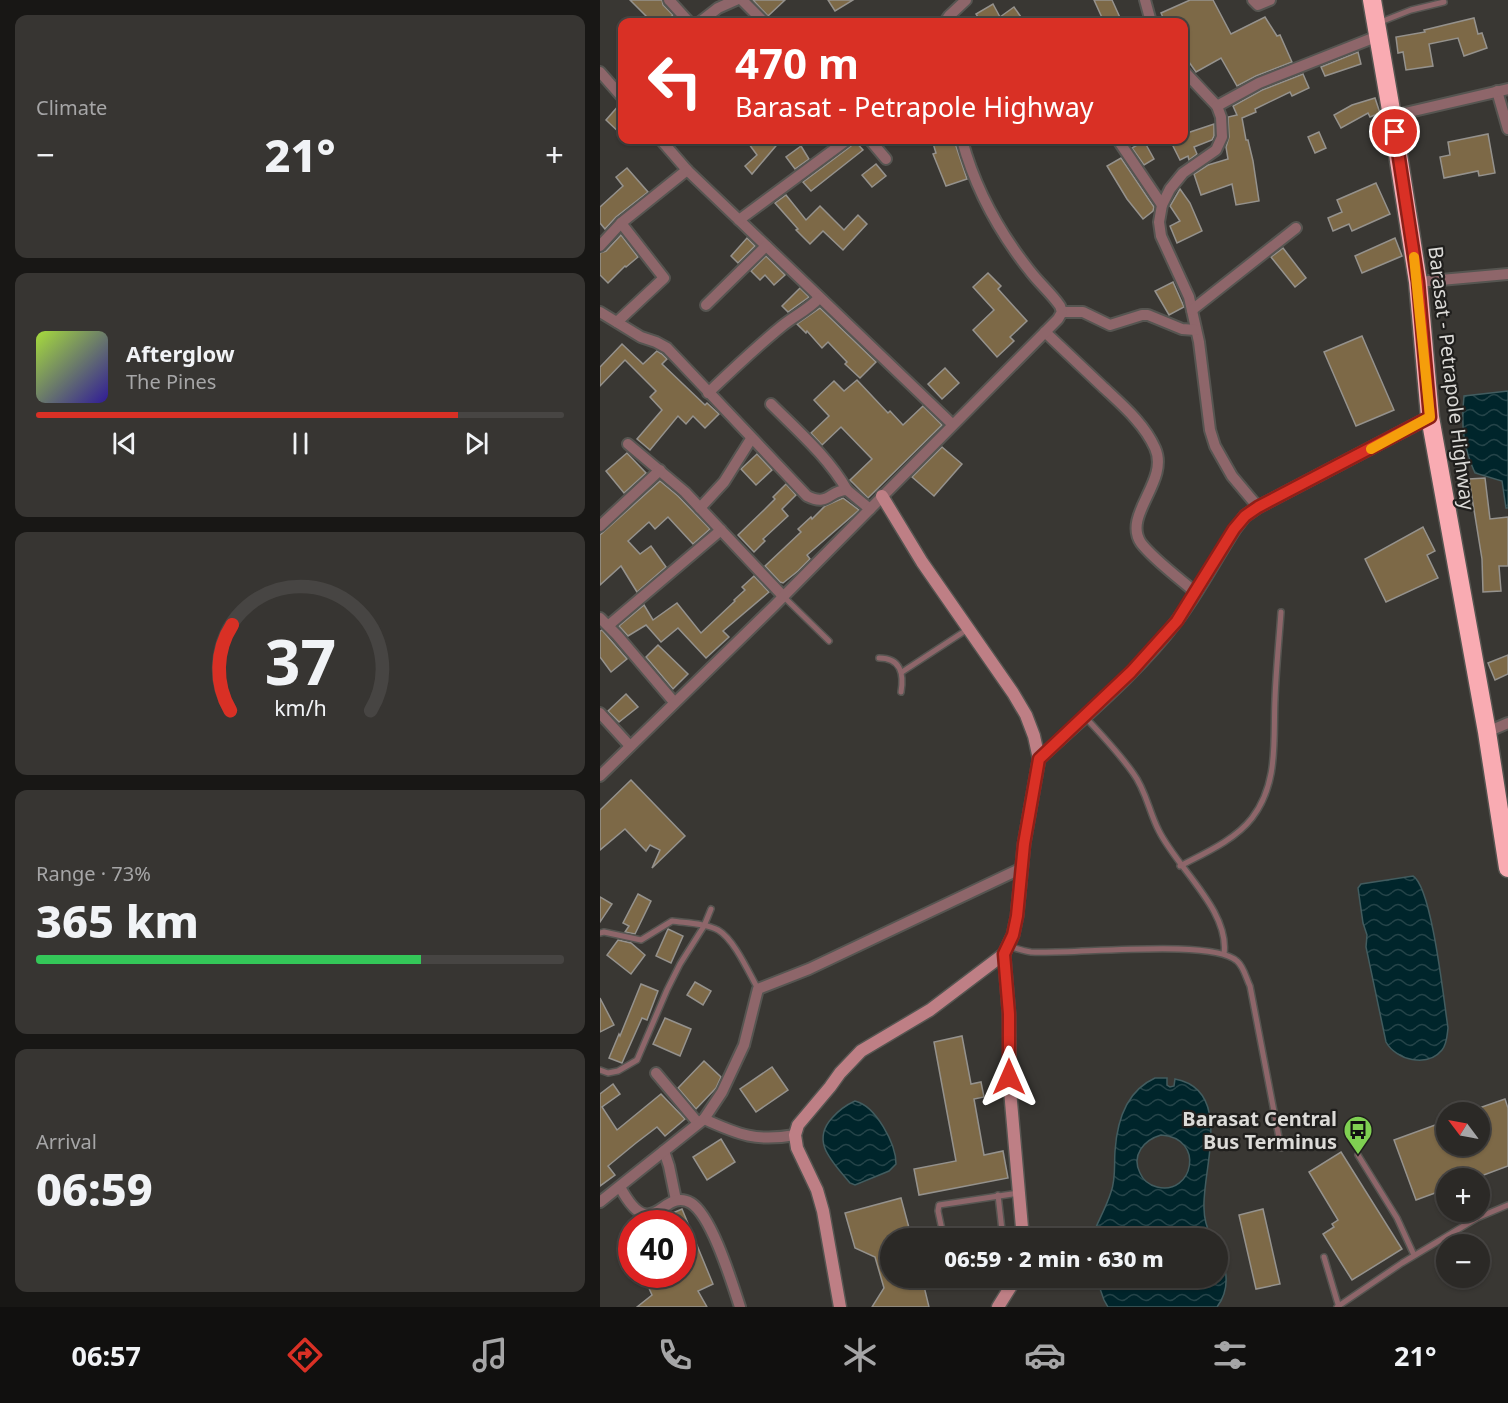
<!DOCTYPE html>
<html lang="en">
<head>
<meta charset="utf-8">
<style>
  body { margin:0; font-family:"Noto Sans",sans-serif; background:#373532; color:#f1f3f6; height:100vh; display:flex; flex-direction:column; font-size:22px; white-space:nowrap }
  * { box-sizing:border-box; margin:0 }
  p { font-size:20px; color:#a6a6a7 }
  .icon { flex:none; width:33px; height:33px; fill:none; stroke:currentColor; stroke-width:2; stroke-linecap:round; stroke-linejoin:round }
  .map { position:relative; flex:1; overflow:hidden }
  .drawer { display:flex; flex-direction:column; gap:15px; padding:15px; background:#181715; width:600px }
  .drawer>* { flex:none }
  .banner { position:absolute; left:18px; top:18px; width:570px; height:126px; border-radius:12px; box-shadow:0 2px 4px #0004,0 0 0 2px #474543; background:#d93025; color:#fff; overflow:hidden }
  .needle { width:39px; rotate:302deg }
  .fabs { position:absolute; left:836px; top:1102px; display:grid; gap:12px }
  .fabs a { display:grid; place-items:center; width:54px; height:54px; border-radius:50%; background:#2b2926; box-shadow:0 2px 4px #0004,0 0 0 2px #474543; font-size:30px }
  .speed { position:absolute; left:18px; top:1210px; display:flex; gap:12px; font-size:30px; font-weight:700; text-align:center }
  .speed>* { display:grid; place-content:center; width:78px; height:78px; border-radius:50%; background:#2b2926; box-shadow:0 2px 4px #0004,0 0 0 2px #474543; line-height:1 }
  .speed .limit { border:9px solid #d22; background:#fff; color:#111 }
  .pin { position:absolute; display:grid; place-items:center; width:51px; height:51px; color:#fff; margin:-26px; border:3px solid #fff; border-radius:50%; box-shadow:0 2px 6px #0007 }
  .me { position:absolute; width:66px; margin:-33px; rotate:0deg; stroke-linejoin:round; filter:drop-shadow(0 0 4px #0008) }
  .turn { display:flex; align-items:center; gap:21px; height:126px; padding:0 18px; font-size:27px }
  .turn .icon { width:78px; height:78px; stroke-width:2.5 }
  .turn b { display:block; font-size:42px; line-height:51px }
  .big { font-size:45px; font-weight:800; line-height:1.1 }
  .drawer .tile { flex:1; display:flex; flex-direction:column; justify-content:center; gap:9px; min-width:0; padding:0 21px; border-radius:12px; background:#373532 }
  .drawer .dial { align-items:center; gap:0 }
  .dial svg { height:156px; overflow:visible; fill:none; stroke:#474543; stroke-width:7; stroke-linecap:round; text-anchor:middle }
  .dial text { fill:#f1f3f6; stroke:none }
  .song { display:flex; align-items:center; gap:18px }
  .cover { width:72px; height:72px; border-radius:9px; background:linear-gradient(135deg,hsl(80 70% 55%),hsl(250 70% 35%)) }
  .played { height:6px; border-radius:3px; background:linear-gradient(90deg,#d93025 80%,#474543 80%) }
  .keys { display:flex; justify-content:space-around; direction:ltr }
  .heat { display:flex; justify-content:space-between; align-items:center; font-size:33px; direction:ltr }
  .charge { height:9px; border-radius:4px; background:linear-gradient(90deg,#34c759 73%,#474543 0) }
  .trip { position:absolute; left:280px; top:1228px; width:348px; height:60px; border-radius:30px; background:#2b2926; box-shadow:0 2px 4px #0004,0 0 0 2px #474543; font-weight:800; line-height:60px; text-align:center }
  .dock { display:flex; height:96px; justify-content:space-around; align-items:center; background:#11100f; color:#a6a6a7 }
  .dock .icon { width:42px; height:42px }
  .dock .active { color:#d93025 }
  .dock b { font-size:27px; color:#f1f3f6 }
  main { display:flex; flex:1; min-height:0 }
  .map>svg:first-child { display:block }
  .water { fill:url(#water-waves); stroke:#425c5f; stroke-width:1.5; fill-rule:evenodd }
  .building { fill:#7d6947; stroke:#95928d; stroke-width:1.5 }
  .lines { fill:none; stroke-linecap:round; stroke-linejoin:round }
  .lane-casing { stroke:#565551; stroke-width:8 }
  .street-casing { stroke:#565551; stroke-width:14 }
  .secondary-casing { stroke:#565551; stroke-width:15 }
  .highway-casing { stroke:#565551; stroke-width:21 }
  .lane { stroke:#8e666a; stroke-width:5 }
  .street { stroke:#8e666a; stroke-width:10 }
  .secondary { stroke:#be7f85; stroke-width:12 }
  .highway { stroke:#f9abb2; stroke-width:18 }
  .route-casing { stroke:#8d1f18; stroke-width:15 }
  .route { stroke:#d93025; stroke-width:10 }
  .slow { stroke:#f59e0b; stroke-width:10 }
  .labels { text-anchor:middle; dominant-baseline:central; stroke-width:4.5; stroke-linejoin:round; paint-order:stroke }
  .street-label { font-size:20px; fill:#dcdbd8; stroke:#201f1d }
  .poi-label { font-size:20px; font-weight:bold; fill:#dcdbd8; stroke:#201f1d; text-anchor:end }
</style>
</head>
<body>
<main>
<section class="drawer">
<div class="tile"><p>Climate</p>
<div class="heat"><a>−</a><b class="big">21°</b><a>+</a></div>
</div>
<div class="tile">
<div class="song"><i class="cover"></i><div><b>Afterglow</b><p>The Pines</p></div></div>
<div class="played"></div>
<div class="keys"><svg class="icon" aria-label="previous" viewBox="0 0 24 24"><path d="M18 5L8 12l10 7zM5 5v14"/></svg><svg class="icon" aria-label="pause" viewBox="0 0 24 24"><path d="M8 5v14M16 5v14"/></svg><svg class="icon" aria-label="next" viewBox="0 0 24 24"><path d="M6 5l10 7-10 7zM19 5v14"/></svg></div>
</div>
<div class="tile dial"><svg viewBox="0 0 100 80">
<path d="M14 69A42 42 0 1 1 86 69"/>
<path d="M14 69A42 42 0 0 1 15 25" stroke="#d93025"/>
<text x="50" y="56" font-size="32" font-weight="700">37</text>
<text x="50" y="72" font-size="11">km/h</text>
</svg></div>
<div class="tile"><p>Range · 73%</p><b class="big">365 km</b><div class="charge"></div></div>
<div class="tile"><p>Arrival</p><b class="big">06:59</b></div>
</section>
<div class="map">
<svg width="908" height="1307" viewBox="0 0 908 1307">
  <defs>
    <pattern id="water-waves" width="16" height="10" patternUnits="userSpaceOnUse" patternTransform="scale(1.5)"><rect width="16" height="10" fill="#00252b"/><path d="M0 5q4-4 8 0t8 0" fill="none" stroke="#254449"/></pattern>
  </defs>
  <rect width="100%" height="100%" fill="#393733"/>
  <!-- water -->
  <g class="water">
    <path d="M908 391V508H906L902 481 875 473C863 447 861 424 864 396Z"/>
    <path d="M813 876C832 887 844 1002 848 1028 847 1036 847 1044 842 1050 827 1068 796 1060 786 1042L766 947 767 935 763 923 758 888 761 884Z"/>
    <path d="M555 1078H567V1085L570 1087 574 1086 575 1079C634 1090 602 1170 604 1208 604 1219 607 1229 612 1239H491C497 1223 506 1208 511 1192 516 1179 514 1164 515 1151 517 1121 526 1091 555 1078ZM561 1135C606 1138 593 1196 557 1187 549 1185 543 1180 540 1173 531 1155 544 1140 561 1135Z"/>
    <path d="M255 1101C276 1106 296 1144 296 1164L289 1171 255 1185 250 1183C233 1162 210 1142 232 1118 239 1110 246 1105 255 1101Z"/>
    <path d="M618 1251C628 1269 630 1290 617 1307H508L504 1300 498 1283 501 1281 500 1278H618Z"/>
  </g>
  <!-- building -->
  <g class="building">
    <path d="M30 0H62L63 5 73 15 64 22H52Z"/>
    <path d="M153 0H185L168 16Z"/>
    <path d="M228 0H253L235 11Z"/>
    <path d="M494 0H512L522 22H504Z"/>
    <path d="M590 0H613L631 34 665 17 677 36 680 35 692 62 656 76 637 86 621 58 596 72 584 55V22H565L561 13Z"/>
    <path d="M393 4 400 17 414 7 421 17 413 22H381L376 14Z"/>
    <path d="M874 18 878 34 882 33 887 48 864 56 858 38 829 44 833 66 806 70 803 52 798 53 796 37 825 32 824 30Z"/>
    <path d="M758 52 761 64 725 76 721 67Z"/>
    <path d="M703 74 709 88 692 96 690 92 655 109 656 112 642 118 646 140H648L653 161 659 201 636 205 632 184 601 195 594 174 608 165 628 159 626 147 629 137 628 117 637 115 633 106 662 90Z"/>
    <path d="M775 98 780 113 770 117 768 113 741 128 734 115 752 105Z"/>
    <path d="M20 104H22V135L6 120Z"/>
    <path d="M614 124V136L612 140 594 147 597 154 589 160 588 156 580 160 570 140H584L585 128 587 133Z"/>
    <path d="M719 132 726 148 715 153 708 137Z"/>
    <path d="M888 134 895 173 879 176 878 171 844 178 840 157 850 155 848 142Z"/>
    <path d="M146 140H181L152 174 145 166 157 155Z"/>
    <path d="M254 140 263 150 211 191 203 182 251 146Z"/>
    <path d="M332 140H354L367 179 346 186 333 154 336 153Z"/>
    <path d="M544 141 554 159 544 165 532 148Z"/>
    <path d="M201 146 209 159 195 169 186 157Z"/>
    <path d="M521 158 554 207 553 211 543 219 527 199 507 166Z"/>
    <path d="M276 164 286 176 272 187 262 175Z"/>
    <path d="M27 168 48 192 16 217 5 229 0 223V207L23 186 16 177Z"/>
    <path d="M776 183 790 214 752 231 749 224 733 231 728 218 742 212 737 200Z"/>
    <path d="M580 189 590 203 602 231 577 243 570 226 580 221 570 206Z"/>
    <path d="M186 195 206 220 220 206 244 230 258 215 267 224 243 250 223 231 210 244 196 230 198 229 175 203Z"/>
    <path d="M21 235 38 257 26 267 25 266 8 283 0 275V253L6 251Z"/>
    <path d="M147 238 155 246 138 263 131 256Z"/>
    <path d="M795 238 802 256 762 273 755 256Z"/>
    <path d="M683 248 706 278 695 287 671 257Z"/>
    <path d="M166 256 185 275 174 285 165 275 160 280 151 271Z"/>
    <path d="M388 273 401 286 398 289 427 321 410 337 414 341 397 357 373 330 394 310 373 287Z"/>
    <path d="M573 282 584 307 569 315 555 291Z"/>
    <path d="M200 288 209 297 188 312 182 306Z"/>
    <path d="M220 308 276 362 260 378 245 364 247 362 228 342 222 348 207 331 206 333 197 324Z"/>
    <path d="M762 336 794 410 756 426 724 352Z"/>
    <path d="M22 344 43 364 57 351 62 354 67 359 62 364 105 405 107 403 119 414 105 428 93 416 86 424 78 416 50 450 37 439 62 410 50 397 56 391 25 360 0 386V367Z"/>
    <path d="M345 368 359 383 342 399 328 384Z"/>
    <path d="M257 380 288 413 290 411 303 425 323 406 342 425 268 498 250 480 272 459 241 427 222 445 211 433 229 416 214 400 234 381 244 391Z"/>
    <path d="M342 447 362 464 334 496 312 477Z"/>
    <path d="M27 453 46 473 24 493 6 471Z"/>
    <path d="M157 454 172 470 156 485 141 469Z"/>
    <path d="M885 478 890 519 908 517V566H899L901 591 883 592 882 559 869 479Z"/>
    <path d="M60 481 78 496 110 529 93 544 68 517 55 529 49 522 28 541 40 554 51 546 66 567 37 592 21 566 0 585V535Z"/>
    <path d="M186 484 196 495 182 509 188 516 163 539 165 541 154 552 138 535 164 510 175 499 173 497Z"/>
    <path d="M243 498 259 510 207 555 210 559 198 571 183 583 180 582 165 566 201 532 198 529 211 517 212 519 225 506Z"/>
    <path d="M823 527 835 551 827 555 838 578 786 602 765 559Z"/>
    <path d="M154 576 169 592 123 631 129 637 106 658 78 628 61 642 46 625 28 636 19 626 44 605 53 620 77 603 101 633 135 601 134 600 145 590 142 587Z"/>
    <path d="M2 630 27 659 11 672 0 657V631Z"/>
    <path d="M58 645 88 674 73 689 46 657Z"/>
    <path d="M908 655V674L895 680 888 663Z"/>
    <path d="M26 694 38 707 19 722 8 711Z"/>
    <path d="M31 780 85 836 52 868 60 850 50 845 46 851 25 829 0 850V810Z"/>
    <path d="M38 894 51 901 35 934 25 932 29 926 23 923Z"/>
    <path d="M0 897 12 904 0 922Z"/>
    <path d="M68 929 83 936 71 963 56 956Z"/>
    <path d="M18 940 31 943 45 955 31 974 7 955Z"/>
    <path d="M95 982 111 991 103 1005 87 995Z"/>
    <path d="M41 984 58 991 47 1020 42 1018 22 1063 9 1058 19 1034 20 1036Z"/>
    <path d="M0 998 14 1025 0 1032Z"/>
    <path d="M65 1018 91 1029 80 1056 53 1044Z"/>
    <path d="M362 1036 371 1084 381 1082 384 1097 374 1099 384 1155 403 1151 408 1178 319 1195 314 1169 356 1161 334 1042Z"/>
    <path d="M104 1061 121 1077 116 1088 96 1109 78 1088Z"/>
    <path d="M172 1067 188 1090 156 1112 140 1089Z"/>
    <path d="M13 1084 20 1094 2 1107 17 1130 61 1094 85 1119 65 1136 57 1127 36 1143 8 1166 15 1175 0 1186V1094Z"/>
    <path d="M905 1099 908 1108V1166L873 1179H846V1189L816 1200 794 1140 846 1121V1146H879V1108Z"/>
    <path d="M121 1139 135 1162 107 1180 93 1157Z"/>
    <path d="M741 1152 802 1249 752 1280 723 1234 734 1227 732 1224 738 1220 709 1172Z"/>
    <path d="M301 1198 312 1239H291V1278H322L329 1307H272L284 1288 275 1257 255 1248 245 1213Z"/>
    <path d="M82 1209 113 1284 98 1291 107 1307H37L52 1295 43 1275H82V1224H47Z"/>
    <path d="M663 1209 680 1284 656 1289 639 1215Z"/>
  </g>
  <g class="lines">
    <!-- lane casing -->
    <g class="lane-casing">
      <g id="lane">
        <path d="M778 23 811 10 844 2"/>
        <path d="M183 596 229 641"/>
        <path d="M279 658C301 658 304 674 301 692"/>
        <path d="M302 672 368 629"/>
        <path d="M485 717C502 735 519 753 533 773 546 790 549 812 559 831 578 869 630 911 624 954"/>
        <path d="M580 866C605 853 635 840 652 818 679 783 673 740 675 699 676 670 679 641 681 612"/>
        <path d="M0 933 4 932 41 940 72 921C86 923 105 923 118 930 134 939 149 973 158 989"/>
        <path d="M408 946C415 948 423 951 431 952 470 955 612 938 637 961 644 967 646 978 650 986L681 1148"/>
        <path d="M0 1070 8 1073 18 1071 37 1060 67 990 80 964 104 926 111 909"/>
        <path d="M758 1155 797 1218 814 1255"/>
        <path d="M398 1195 403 1239"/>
        <path d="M344 1239 338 1211 339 1205 419 1193"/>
        <path d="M724 1257 738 1304"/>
        <path d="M737 1307 802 1263 877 1218 908 1205"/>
      </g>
    </g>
    <!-- street casing -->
    <g class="street-casing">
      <g id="street">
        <path d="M69 0 89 22"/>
        <path d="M142 0 164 22"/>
        <path d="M545 0 551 22"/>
        <path d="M653 0 658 5 670 0"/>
        <path d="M100 22 118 8 136 0"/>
        <path d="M345 22 349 16 366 0"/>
        <path d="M584 71 617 106 621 117 622 137 616 150 583 173 570 189 562 205 559 222 561 236 589 297 599 342 610 430 615 446 632 476 658 507"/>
        <path d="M0 72 22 97"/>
        <path d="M897 91 908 129"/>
        <path d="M617 106 659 83 778 36"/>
        <path d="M792 116 908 89"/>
        <path d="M61 140 87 170 352 424"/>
        <path d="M270 140 286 159"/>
        <path d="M518 140 562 205"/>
        <path d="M139 220 247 140"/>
        <path d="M0 246 21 223 87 170"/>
        <path d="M818 282 908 274"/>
        <path d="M106 305 166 246"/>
        <path d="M592 310 696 228"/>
        <path d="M0 312 41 337 56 342 67 348 207 496C229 507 229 490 247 490L270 509"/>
        <path d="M462 312H483L510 325 542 315H548L582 329 596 330"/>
        <path d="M17 322 64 278 21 223"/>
        <path d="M445 332C464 350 483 368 502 386 521 404 544 423 555 448 570 481 522 515 541 543 553 559 580 579 595 592"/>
        <path d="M108 393C132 370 156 347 182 326 194 316 208 310 219 298"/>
        <path d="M171 404C198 431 228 457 247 490"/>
        <path d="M28 444 85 492 183 596"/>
        <path d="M100 508 124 482 151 439"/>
        <path d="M0 526 60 470"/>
        <path d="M0 618 17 635 74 702"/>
        <path d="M9 625 121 530"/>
        <path d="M0 713 30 746"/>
        <path d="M887 732 908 723"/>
        <path d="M0 776 174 606 458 319 462 312 460 306C451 293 439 283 430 271 399 232 375 188 362 140"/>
        <path d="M56 1073 98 1123"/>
        <path d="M104 1119C139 1135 157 1142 195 1135"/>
        <path d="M64 1151 69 1166 76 1200"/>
        <path d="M20 1187C53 1248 62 1186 91 1203 112 1216 132 1283 140 1307"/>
        <path d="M0 1202 104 1119 122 1092 144 1045 158 989 209 969 422 868"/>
      </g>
    </g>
    <!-- secondary casing -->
    <g class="secondary-casing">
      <g id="secondary">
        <path d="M439 759C486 715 537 673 576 622 598 593 615 560 635 529L645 516 658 507 830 417"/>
        <path d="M404 954 409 1014 410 1090 423 1239"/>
        <path d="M240 1307 223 1211 217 1190 197 1148 195 1135 198 1125 230 1087 240 1073 261 1051 330 1010 404 954 413 935 417 916 424 844 439 759 434 736 426 715 413 693 322 562 282 496"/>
        <path d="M398 1307 416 1278"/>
      </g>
    </g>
    <!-- highway casing -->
    <g class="highway-casing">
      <path id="highway" d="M772 0 792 116 818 282 830 417 887 732 908 868"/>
    </g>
    <!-- lane -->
    <use href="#lane" class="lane"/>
    <!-- street -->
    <use href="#street" class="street"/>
    <!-- secondary -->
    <use href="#secondary" class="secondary"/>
    <!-- highway -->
    <use href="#highway" class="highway"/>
  </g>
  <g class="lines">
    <!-- route casing -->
    <g class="route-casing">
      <path id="route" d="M409 1077V1014L404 954 413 935 417 916 424 844 439 759 531 672 577 621 634 529 645 516 658 507 830 417 818 282 795 132"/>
    </g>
    <!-- route -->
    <use href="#route" class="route"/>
    <!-- slow -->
    <path class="slow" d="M771 449 830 417 814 257"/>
  </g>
  <!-- icons -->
  <defs>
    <g id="bus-pin" transform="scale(1.5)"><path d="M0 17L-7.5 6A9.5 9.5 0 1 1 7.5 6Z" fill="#7fd052" stroke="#201f1d"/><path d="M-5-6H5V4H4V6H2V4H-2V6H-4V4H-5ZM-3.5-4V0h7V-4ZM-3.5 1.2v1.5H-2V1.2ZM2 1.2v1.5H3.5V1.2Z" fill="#111"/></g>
  </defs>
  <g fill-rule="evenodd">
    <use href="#bus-pin" x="758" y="1130"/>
  </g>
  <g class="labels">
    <!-- street labels -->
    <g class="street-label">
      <text transform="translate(852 378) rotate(83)">Barasat - Petrapole Highway</text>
    </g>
    <!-- poi labels -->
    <g class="poi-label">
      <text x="737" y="1118">Barasat Central<tspan x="737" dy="23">Bus Terminus</tspan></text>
    </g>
  </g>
</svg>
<div class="fabs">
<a><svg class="needle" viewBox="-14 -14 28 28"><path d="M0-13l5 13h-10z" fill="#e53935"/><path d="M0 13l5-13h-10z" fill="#a6a6a7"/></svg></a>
<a>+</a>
<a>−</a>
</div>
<div class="speed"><div class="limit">40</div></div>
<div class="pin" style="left:795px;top:132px;background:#d93025"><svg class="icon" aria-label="arrive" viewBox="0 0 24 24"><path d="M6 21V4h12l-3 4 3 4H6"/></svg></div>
<svg class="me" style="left:409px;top:1077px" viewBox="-20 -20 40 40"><path d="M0-17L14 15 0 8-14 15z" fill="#d93025" stroke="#fff" stroke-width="4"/></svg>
<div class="trip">06:59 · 2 min · 630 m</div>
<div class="banner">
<div class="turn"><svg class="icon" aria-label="left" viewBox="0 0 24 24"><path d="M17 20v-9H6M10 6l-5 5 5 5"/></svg><div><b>470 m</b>Barasat - Petrapole Highway</div></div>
</div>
</div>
</main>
<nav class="dock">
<b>06:57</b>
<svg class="icon active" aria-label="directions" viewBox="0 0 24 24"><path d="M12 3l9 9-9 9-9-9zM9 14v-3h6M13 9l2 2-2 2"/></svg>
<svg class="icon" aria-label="music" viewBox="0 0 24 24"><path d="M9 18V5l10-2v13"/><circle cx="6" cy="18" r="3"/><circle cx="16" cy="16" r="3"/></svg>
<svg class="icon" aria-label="phone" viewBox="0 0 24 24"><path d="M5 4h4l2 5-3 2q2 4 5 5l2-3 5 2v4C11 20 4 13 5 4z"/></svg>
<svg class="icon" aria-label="climate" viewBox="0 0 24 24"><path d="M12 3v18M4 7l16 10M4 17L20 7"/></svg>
<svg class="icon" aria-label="car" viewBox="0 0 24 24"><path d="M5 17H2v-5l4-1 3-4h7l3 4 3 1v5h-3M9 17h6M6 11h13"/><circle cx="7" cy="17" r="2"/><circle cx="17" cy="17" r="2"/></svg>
<svg class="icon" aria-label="filters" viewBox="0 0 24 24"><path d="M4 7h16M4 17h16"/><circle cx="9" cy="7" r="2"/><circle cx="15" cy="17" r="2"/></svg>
<b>21°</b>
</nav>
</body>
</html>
